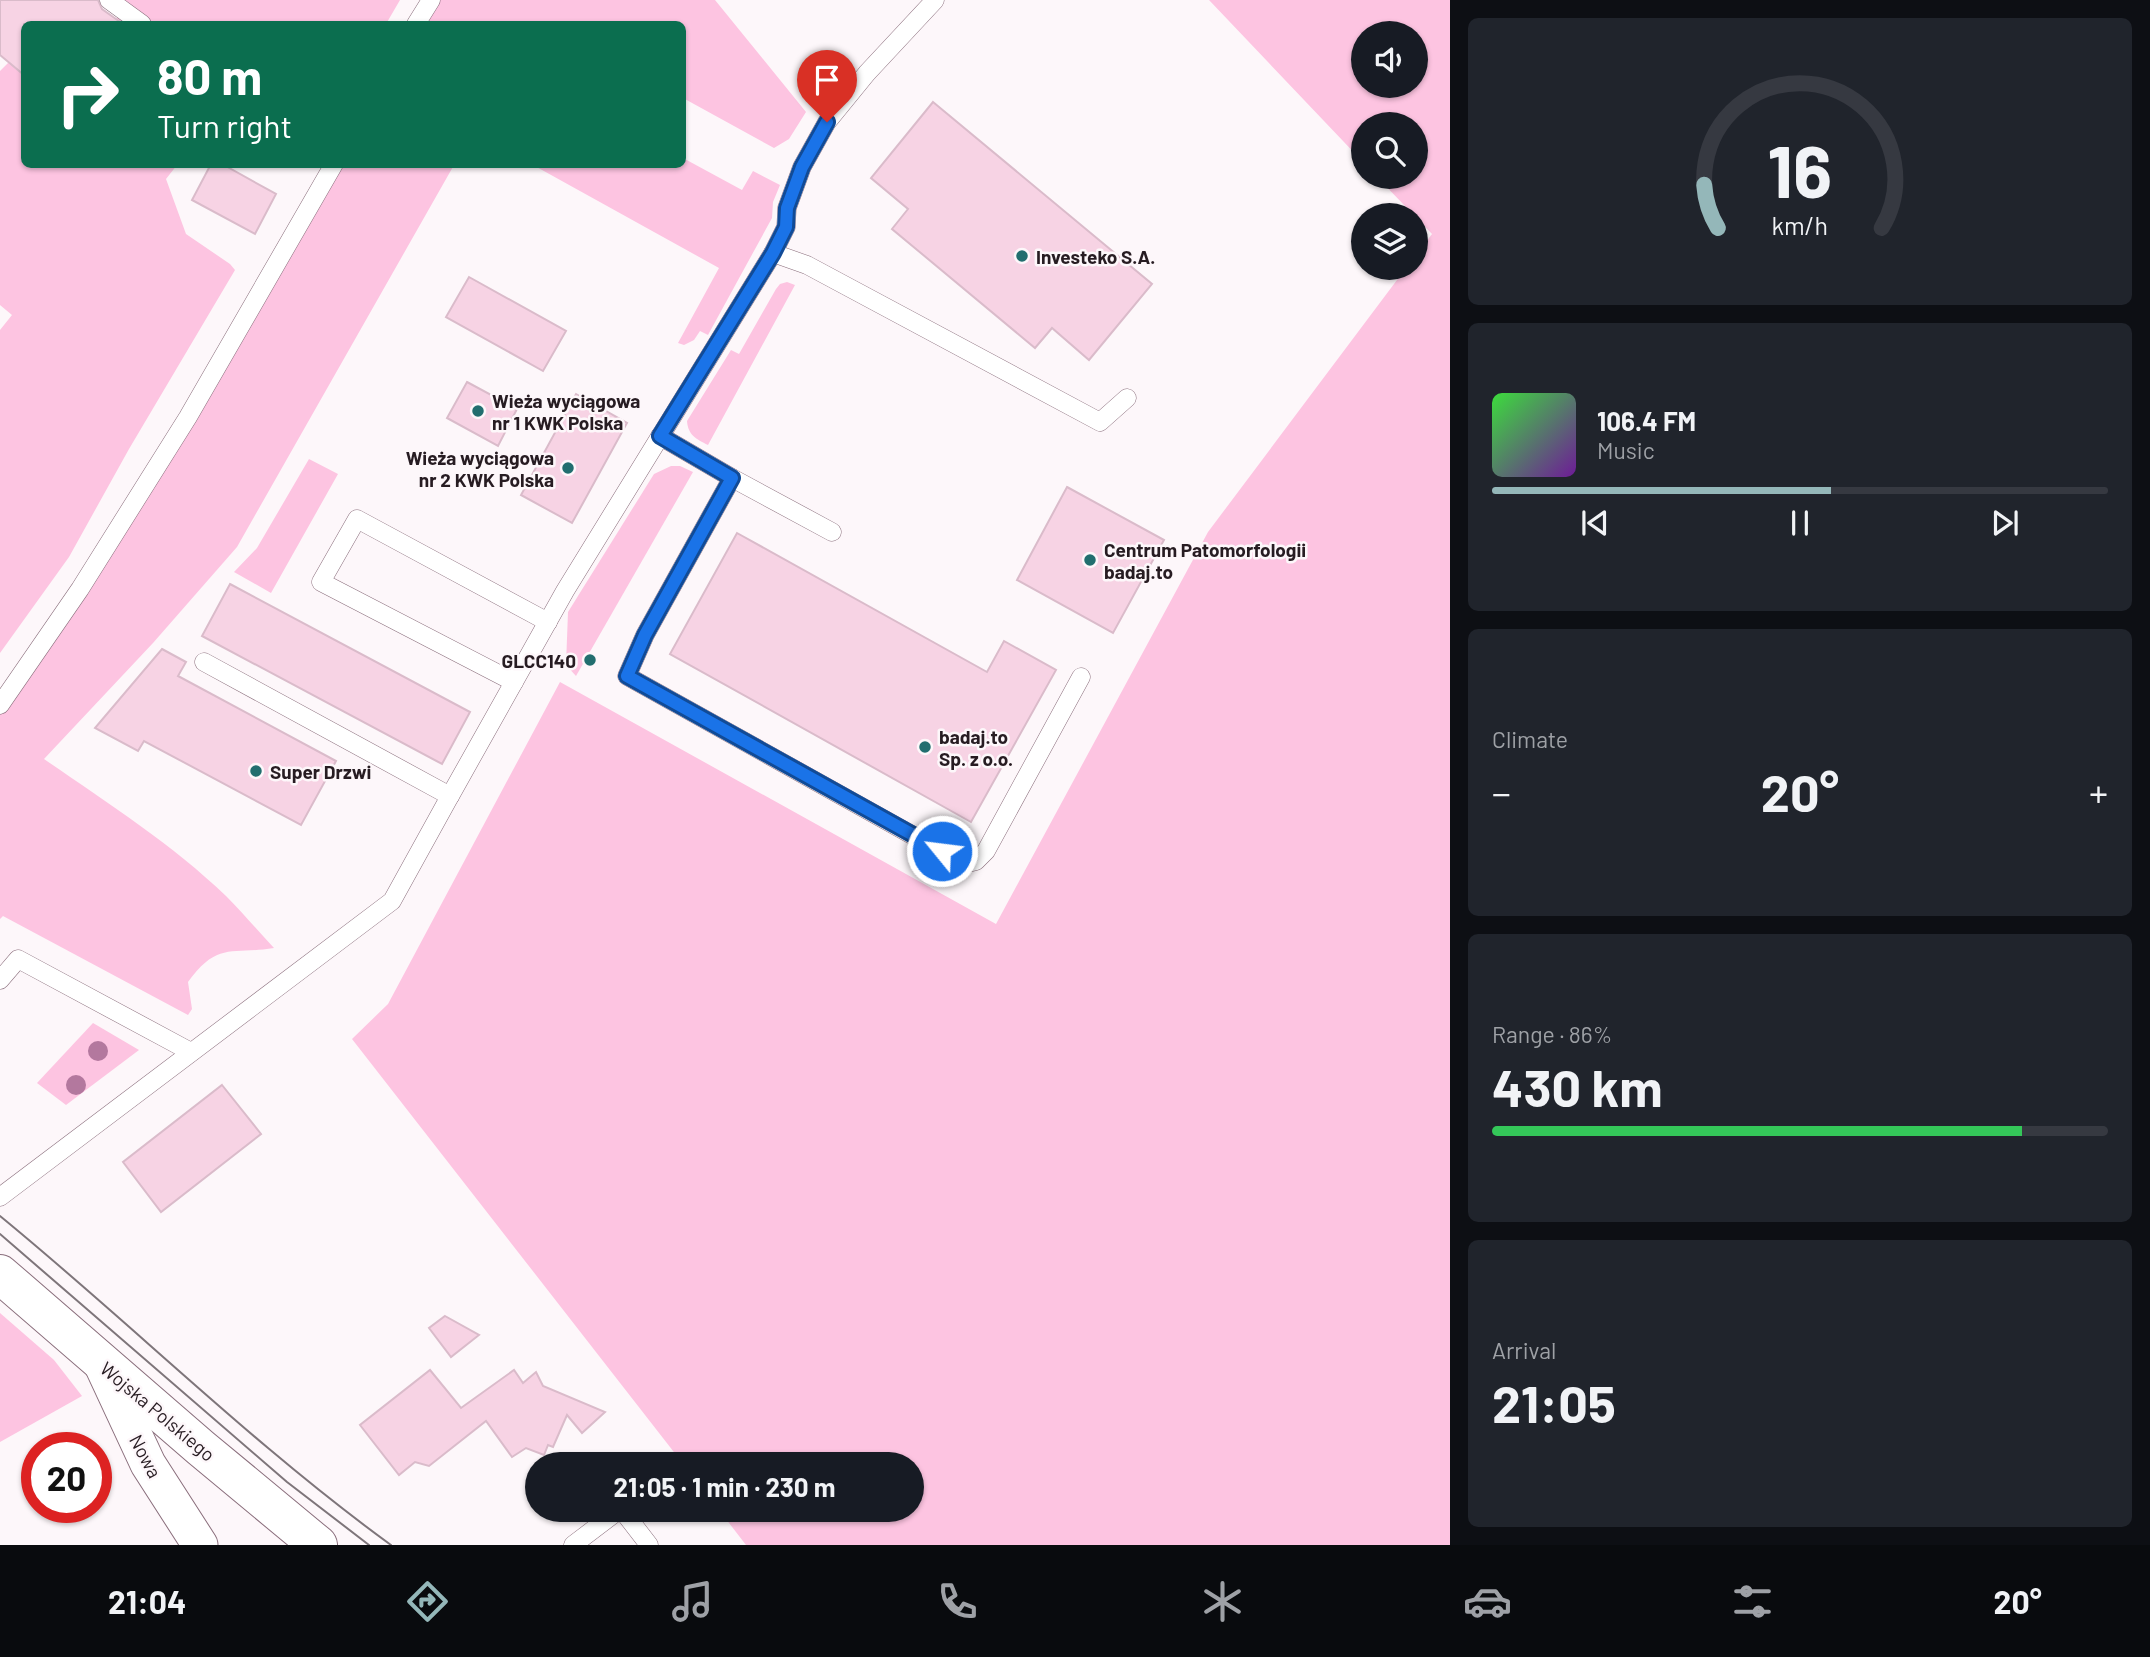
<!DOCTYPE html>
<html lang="en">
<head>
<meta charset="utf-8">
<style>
  body { margin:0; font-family:Barlow,sans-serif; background:#20242c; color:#f1f3f6; height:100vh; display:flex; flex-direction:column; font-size:26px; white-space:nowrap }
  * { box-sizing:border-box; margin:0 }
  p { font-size:23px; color:#9ea1a6 }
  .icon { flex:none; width:38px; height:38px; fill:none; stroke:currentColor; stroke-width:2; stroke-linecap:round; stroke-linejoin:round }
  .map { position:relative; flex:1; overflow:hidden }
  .panel { display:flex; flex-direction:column; gap:18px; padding:18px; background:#0d0f14; width:700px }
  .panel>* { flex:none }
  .hud { position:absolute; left:21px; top:21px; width:665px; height:147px; border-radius:10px; box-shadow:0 2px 5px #0004; background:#0b6e4f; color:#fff; overflow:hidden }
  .buttons { position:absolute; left:1351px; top:21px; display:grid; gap:14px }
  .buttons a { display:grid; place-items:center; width:77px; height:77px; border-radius:50%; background:#171b24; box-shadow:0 2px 5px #0004; font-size:35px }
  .speed { position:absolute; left:21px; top:1432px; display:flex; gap:14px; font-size:35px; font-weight:700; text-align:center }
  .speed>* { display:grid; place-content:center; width:91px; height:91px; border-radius:50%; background:#171b24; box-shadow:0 2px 5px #0004; line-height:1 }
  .speed .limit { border:10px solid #d22; background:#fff; color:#111 }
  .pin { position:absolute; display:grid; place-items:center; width:60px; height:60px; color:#fff; margin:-72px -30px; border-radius:50% 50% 50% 0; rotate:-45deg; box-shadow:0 0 7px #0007 }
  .pin .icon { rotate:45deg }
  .me { position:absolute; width:77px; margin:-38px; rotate:299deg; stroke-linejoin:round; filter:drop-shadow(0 0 5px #0008) }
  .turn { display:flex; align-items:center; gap:24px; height:147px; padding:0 21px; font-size:32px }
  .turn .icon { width:91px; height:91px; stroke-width:2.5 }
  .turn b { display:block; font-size:49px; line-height:60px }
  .big { font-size:52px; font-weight:700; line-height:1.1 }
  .panel .widget { flex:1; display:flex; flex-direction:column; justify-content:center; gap:10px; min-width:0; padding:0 24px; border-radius:10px; background:#20242c }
  .panel .dial { align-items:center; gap:0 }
  .dial svg { height:182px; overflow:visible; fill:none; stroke:#363941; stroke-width:7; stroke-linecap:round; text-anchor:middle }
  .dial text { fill:#f1f3f6; stroke:none }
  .song { display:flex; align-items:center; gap:21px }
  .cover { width:84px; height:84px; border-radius:10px; background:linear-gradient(135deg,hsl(120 70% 55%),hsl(280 70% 35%)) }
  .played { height:7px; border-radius:4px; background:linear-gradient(90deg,#94b7b9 55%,#363941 55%) }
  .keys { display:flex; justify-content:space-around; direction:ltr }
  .heat { display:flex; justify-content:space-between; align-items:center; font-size:38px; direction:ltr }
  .charge { height:10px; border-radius:5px; background:linear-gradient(90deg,#34c759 86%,#363941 0) }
  .trip { position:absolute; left:525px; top:1452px; width:399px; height:70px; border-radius:35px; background:#171b24; box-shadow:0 2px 5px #0004; font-weight:700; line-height:70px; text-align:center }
  .menu { display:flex; height:112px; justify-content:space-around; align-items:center; background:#090b0e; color:#9ea1a6 }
  .menu .icon { width:49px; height:49px }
  .menu .active { color:#94b7b9 }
  .menu b { font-size:32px; color:#f1f3f6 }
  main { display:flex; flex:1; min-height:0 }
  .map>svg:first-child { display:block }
  .green { fill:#fdc4e1; fill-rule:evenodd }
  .building { fill:#f7d3e4; stroke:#dabbca; stroke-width:2 }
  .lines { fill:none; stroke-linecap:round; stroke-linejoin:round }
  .service-casing { stroke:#8a6e7c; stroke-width:19 }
  .minor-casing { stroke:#8a6e7c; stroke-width:37 }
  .tertiary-casing { stroke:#8a6e7c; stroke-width:40 }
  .service { stroke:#fff; stroke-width:18 }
  .minor { stroke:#fff; stroke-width:35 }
  .tertiary { stroke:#fff; stroke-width:38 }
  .tram { stroke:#7e757a; stroke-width:2 }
  .tree { fill:#b3789e }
  .route-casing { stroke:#114b97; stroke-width:18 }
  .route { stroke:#1a73e8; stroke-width:12 }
  .poi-dot { fill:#226e6f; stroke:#fdf7fa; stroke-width:2.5 }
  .labels { text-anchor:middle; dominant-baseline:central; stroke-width:5; stroke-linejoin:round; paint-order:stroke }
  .poi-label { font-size:19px; font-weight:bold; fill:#271c22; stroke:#fdf7fa; text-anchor:start }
  .street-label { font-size:19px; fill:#271c22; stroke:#fdf7fa }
</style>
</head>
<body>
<main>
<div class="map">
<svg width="1450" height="1545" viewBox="0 0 1450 1545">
  <rect width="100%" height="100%" fill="#fdf7fa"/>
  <!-- green -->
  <g class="green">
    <path d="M100 0H400L386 24H112L119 15Z"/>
    <path d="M437 0H715L806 112 789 139 774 148 683 98 682 24H423Z"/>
    <path d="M1209 0H1450V1545H746L719 1510H912V1465H684L352 1039 388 1004 560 682 996 924 1208 532 1406 268H1416V255L1432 234 1377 177H1416V124H1363V162ZM1363 33H1416V86H1363Z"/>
    <path d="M9 62 24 75V164L177 165 166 179 186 234 230 264 235 270 129 449 69 557 0 653V330L12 315 0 305V71Z"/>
    <path d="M683 158 742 190 753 171 780 185 773 202 772 218 708 335 700 331 694 340 684 345 678 343 719 268 533 165 682 164Z"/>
    <path d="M341 165H454L237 547 153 643 44 759C106 802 172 844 226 896 243 913 258 931 274 948 231 955 218 941 188 982L192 1009 188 1015 3 916 0 919V714L88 588Z"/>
    <path d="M787 282 795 285 708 445C696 439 688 435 687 421L731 350 739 354 776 289 780 284Z"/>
    <path d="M309 459 338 474 271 593 234 572 257 548Z"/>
    <path d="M671 466H680L693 472 576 676 566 665 568 612 654 474Z"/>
    <path d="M93 1023 139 1050 66 1105 37 1083Z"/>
    <path d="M0 1313 54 1360 82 1396 0 1442Z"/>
  </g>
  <!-- building -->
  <g class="building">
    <path d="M0 0H98L102 9 123 24H24V75L0 55Z"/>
    <path d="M933 102 1152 284 1089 360 1052 328 1035 348 892 229 908 209 871 178Z"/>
    <path d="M211 164H222L276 194 255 234 192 200Z"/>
    <path d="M469 277 566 331 543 371 446 317Z"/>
    <path d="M467 382 517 409 498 446 447 418Z"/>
    <path d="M576 394 627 423 572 523 521 495Z"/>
    <path d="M1067 487 1164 540 1113 633 1017 580Z"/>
    <path d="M737 533 987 672 1004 641 1056 670 971 822 670 654Z"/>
    <path d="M230 584 470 712 442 764 202 636Z"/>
    <path d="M162 649 186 662 178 676 336 761 301 825 144 741 138 751 95 728Z"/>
    <path d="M222 1085 261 1134 161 1212 123 1162Z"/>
    <path d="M445 1316 479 1335 451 1357 429 1328Z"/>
    <path d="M430 1370 461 1408 514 1370 523 1383 536 1372 543 1386 605 1412 582 1433 567 1415 553 1447 548 1445 544 1455 526 1448 512 1457 486 1421 429 1466 415 1462 399 1475 360 1425Z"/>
  </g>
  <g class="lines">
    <!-- service casing -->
    <g class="service-casing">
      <g id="service">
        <path d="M109 0 142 24"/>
        <path d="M416 24 431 0"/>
        <path d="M773 253 786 227 787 208 802 167 827 122 867 73 935 0"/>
        <path d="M660 436 732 478 645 635 627 676 964 864 976 861 986 851 1081 677"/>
        <path d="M732 478 832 532"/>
        <path d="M514 682 321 582 357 519 548 622"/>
        <path d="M0 705 80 589 188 417 334 164"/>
        <path d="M450 796 565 591 773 253 807 265 1100 422 1127 398"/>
        <path d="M0 980 18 959 191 1052"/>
        <path d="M0 1197 392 901 450 796 204 662"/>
        <path d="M622 1510 649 1545"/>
        <path d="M573 1545 619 1510"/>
      </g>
    </g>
    <!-- minor casing -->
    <g class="minor-casing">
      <path id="minor" d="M101 1363 148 1464 200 1545"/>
    </g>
    <!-- tertiary casing -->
    <g class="tertiary-casing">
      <path id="tertiary" d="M0 1274 201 1448 318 1545"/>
    </g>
    <!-- service -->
    <use href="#service" class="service"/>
    <!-- minor -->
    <use href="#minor" class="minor"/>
    <!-- tertiary -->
    <use href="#tertiary" class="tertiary"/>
    <!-- tram -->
    <g class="tram">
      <path d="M0 1216C132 1324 253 1445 391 1545"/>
      <path d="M0 1234 287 1482 369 1545"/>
    </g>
  </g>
  <!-- trees -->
  <g class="tree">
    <circle cx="98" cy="1051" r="10"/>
    <circle cx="76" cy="1085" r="10"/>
  </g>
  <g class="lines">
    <!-- route casing -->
    <g class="route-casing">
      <path id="route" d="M827 122 802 167 787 208 786 227 773 253 660 436 732 478 645 635 627 676 942 851"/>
    </g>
    <!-- route -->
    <use href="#route" class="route"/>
  </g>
  <!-- markers -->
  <g class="poi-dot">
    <circle cx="1022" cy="256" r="7"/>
    <circle cx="478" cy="411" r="7"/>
    <circle cx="568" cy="468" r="7"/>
    <circle cx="1090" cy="560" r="7"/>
    <circle cx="590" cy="660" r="7"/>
    <circle cx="925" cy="747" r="7"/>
    <circle cx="256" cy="771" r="7"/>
  </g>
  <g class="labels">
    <!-- poi labels -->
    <g class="poi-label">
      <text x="1036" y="256">Investeko S.A.</text>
      <text x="492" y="400">Wieża wyciągowa<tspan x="492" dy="22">nr 1 KWK Polska</tspan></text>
      <text x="554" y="457" text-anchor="end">Wieża wyciągowa<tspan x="554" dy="22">nr 2 KWK Polska</tspan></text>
      <text x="1104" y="549">Centrum Patomorfologii<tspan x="1104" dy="22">badaj.to</tspan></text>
      <text x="576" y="660" text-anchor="end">GLCC140</text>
      <text x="939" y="736">badaj.to<tspan x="939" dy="22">Sp. z o.o.</tspan></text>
      <text x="270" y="771">Super Drzwi</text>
    </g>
    <!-- street labels -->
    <g class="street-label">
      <text transform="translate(158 1411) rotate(40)">Wojska Polskiego</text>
      <text transform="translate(146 1456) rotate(62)">Nowa</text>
    </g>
  </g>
</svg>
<div class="buttons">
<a><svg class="icon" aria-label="sound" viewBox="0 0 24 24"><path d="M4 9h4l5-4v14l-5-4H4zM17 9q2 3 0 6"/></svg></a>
<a><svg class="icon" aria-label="search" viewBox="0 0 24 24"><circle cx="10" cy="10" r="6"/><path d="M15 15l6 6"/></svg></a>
<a><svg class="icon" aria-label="layers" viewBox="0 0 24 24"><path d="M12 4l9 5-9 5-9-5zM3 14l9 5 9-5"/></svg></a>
</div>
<div class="speed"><div class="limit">20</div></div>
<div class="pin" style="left:827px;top:122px;background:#d93025"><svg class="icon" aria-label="arrive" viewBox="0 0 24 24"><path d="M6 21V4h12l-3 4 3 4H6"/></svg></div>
<svg class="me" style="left:942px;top:851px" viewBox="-20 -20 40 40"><circle r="17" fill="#1a73e8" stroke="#fff" stroke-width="3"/><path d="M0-11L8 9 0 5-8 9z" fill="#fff"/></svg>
<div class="trip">21:05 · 1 min · 230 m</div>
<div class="hud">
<div class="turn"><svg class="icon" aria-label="right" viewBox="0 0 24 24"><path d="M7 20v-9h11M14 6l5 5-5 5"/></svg><div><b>80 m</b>Turn right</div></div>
</div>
</div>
<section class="panel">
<div class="widget dial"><svg viewBox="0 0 100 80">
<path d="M14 69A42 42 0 1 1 86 69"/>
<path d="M14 69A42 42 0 0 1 8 50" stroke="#94b7b9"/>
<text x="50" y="56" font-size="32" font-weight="700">16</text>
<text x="50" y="72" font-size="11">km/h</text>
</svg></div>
<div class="widget">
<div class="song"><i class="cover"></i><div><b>106.4 FM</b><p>Music</p></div></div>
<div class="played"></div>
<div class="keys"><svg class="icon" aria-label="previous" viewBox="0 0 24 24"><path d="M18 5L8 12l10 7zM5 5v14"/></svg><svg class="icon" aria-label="pause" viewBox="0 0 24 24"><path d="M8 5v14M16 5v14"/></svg><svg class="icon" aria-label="next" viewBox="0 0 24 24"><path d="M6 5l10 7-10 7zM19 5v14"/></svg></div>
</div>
<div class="widget"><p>Climate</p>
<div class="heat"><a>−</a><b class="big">20°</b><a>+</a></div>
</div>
<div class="widget"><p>Range · 86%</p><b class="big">430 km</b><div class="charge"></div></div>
<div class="widget"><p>Arrival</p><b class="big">21:05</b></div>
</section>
</main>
<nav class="menu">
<b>21:04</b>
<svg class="icon active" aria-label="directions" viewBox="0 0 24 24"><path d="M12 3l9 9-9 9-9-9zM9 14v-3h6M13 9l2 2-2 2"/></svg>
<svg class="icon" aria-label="music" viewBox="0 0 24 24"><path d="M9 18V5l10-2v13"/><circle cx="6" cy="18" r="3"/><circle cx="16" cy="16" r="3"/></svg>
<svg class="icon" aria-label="phone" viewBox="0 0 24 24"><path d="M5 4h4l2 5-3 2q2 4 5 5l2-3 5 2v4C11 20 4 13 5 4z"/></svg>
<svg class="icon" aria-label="climate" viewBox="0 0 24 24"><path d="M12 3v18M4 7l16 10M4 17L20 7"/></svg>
<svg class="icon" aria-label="car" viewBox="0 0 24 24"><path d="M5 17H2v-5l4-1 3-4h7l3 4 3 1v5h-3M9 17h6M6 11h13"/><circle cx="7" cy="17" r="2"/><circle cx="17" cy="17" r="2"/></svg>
<svg class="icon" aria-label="filters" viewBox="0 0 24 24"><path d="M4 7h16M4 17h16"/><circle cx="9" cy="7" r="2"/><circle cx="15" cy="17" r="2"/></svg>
<b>20°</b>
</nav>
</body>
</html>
